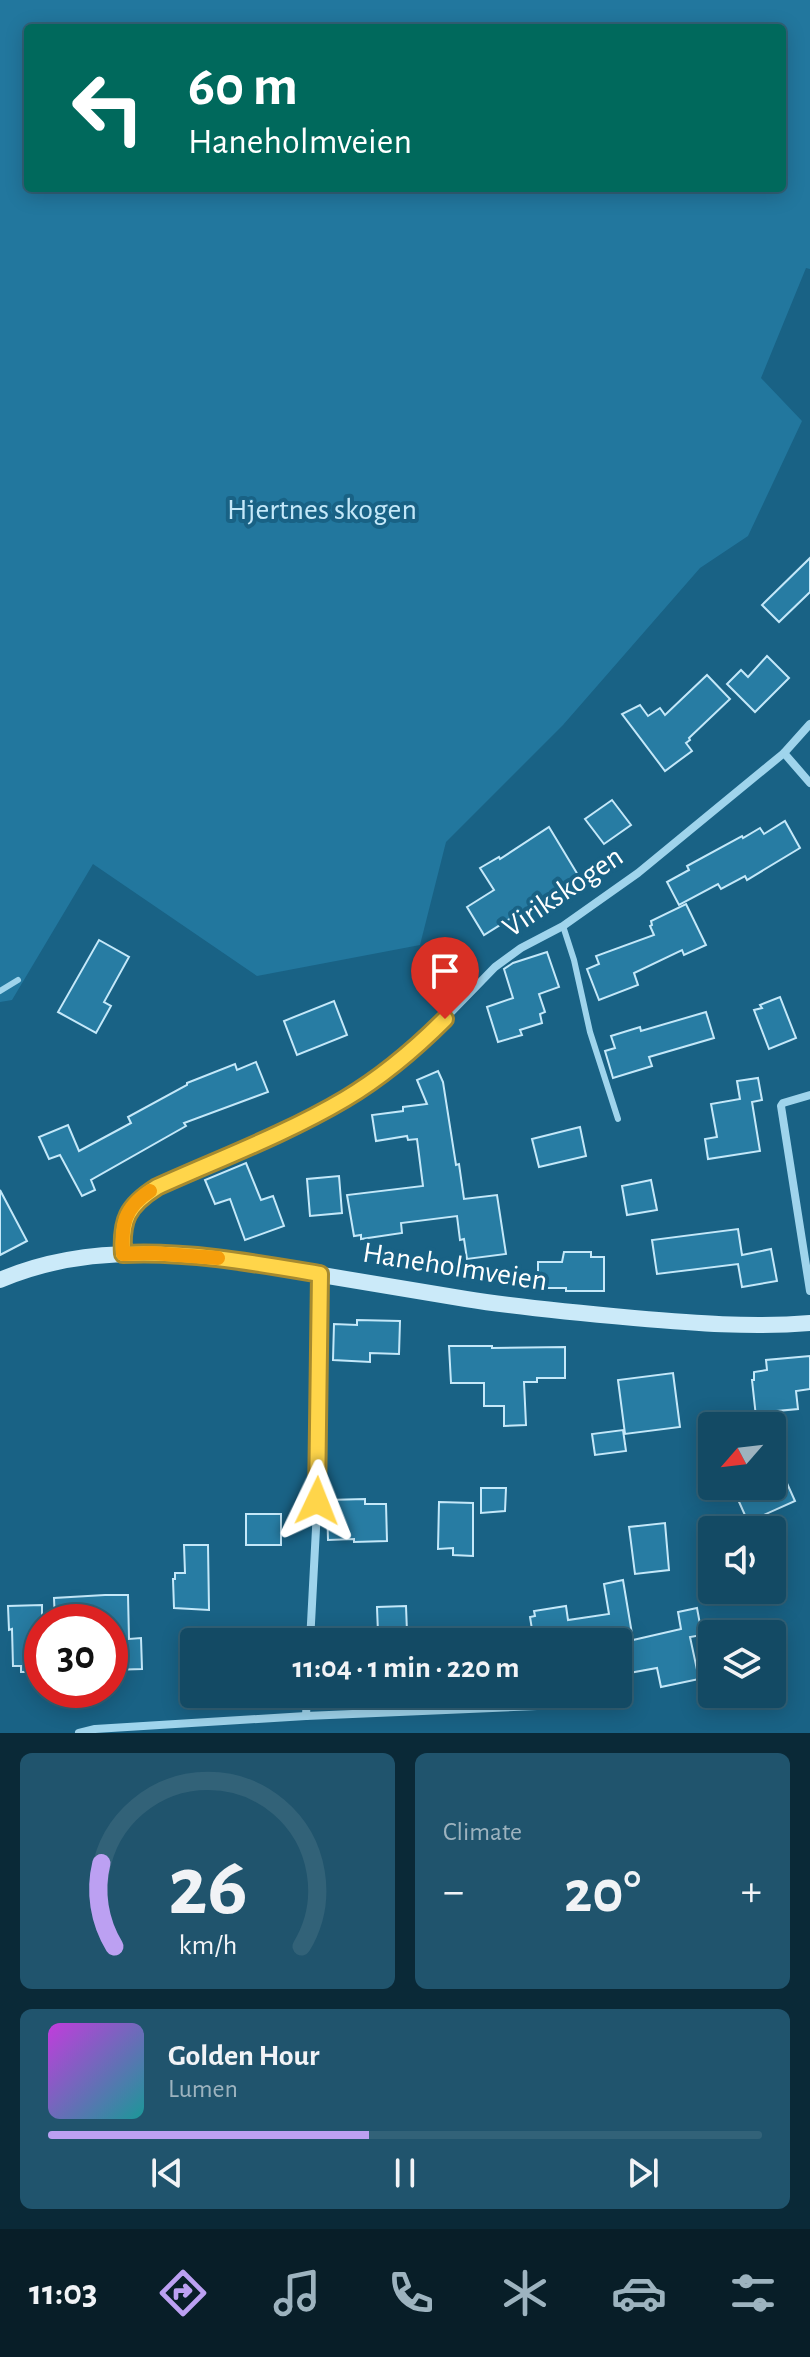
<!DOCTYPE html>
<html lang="en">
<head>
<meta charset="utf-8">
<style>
  body { margin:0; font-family:"Alegreya Sans",sans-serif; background:#20546d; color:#f1f3f6; height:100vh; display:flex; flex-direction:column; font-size:30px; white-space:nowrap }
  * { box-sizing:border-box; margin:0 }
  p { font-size:26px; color:#9db3bf }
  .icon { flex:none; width:44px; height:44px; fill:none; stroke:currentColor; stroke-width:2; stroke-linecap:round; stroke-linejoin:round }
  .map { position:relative; height:1733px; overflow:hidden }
  .panel { display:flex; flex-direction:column; gap:20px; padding:20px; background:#0a2937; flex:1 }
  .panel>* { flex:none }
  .banner { position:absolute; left:24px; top:24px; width:762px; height:168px; border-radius:8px; box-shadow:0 4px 20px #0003,0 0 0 2px #326278; background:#00695c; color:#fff; overflow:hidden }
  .needle { width:52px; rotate:242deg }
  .buttons { position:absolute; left:698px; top:1412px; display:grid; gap:16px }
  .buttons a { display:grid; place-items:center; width:88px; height:88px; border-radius:8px; background:#134a64; box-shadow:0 4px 20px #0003,0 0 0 2px #326278; font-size:40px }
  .speed { position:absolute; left:24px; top:1604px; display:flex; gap:16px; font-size:40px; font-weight:700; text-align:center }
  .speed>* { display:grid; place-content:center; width:104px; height:104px; border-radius:50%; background:#134a64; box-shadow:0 4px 20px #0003,0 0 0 2px #326278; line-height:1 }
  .speed .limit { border:12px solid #d22; background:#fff; color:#111 }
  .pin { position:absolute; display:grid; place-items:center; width:68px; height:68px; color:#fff; margin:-82px -34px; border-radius:50% 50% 50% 0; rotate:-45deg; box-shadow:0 0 8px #0007 }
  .pin .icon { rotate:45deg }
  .me { position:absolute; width:88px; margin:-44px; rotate:2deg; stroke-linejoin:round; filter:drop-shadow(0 0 6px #0008) }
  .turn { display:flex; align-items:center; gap:28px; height:168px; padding:0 32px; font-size:36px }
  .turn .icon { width:104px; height:104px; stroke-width:2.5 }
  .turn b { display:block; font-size:56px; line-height:68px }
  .big { font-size:60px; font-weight:600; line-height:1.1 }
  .panel .card { flex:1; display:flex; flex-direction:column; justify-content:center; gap:12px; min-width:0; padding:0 28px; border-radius:12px; background:#20546d }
  .panel .dial { align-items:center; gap:0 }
  .dial svg { height:208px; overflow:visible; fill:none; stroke:#326278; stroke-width:7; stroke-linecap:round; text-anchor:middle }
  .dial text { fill:#f1f3f6; stroke:none }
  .song { display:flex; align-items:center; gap:24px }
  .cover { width:96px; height:96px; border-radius:12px; background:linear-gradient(135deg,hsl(290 70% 55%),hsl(180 70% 35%)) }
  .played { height:8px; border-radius:4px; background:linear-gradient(90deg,#bca0f2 45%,#326278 45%) }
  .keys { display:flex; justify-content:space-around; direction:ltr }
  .heat { display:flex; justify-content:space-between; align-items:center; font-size:44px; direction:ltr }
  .panel .tiles { flex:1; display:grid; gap:20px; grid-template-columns:1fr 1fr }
  .card:last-child { grid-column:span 2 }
  .trip { position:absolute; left:180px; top:1628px; width:452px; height:80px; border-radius:8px; background:#134a64; box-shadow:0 4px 20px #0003,0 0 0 2px #326278; font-weight:600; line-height:80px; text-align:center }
  .dock { display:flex; height:128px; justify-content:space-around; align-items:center; background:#081e28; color:#9db3bf }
  .dock .icon { width:56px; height:56px }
  .dock .selected { color:#bca0f2 }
  .dock b { font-size:36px; color:#f1f3f6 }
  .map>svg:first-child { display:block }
  .green { fill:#22779e; fill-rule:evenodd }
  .building { fill:#277ca3; stroke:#c4e8f9; stroke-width:2 }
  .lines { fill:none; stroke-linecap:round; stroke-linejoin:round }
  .lane { stroke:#9fd4ec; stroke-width:6 }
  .street { stroke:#9fd4ec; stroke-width:8 }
  .secondary { stroke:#cbeaf9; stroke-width:16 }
  .route-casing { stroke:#a68a30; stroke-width:20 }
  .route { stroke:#ffd54a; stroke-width:14 }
  .slow { stroke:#f59e0b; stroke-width:14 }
  .labels { text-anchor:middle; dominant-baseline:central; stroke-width:8; stroke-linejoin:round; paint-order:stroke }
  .park-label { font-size:30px; fill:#c4e8f9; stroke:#196285 }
  .street-label { font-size:30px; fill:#fff; stroke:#196285 }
</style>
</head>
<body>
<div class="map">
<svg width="810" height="1733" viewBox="0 0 810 1733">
  <rect width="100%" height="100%" fill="#196285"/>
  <!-- green -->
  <path class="green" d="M0 0H810V269L806 268 761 378 802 421 748 536 700 568 563 725 446 842 420 945 257 976 93 864 12 1000 0 1002ZM28 28H782V188H28Z"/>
  <!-- building -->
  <g class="building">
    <path d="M810 558V592L779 622 762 605Z"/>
    <path d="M767 656 789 678 755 712 727 684 741 670 748 677Z"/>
    <path d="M707 675 730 699 689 738 690 740 686 743 692 751 665 771 622 714 640 705 648 716 660 708 665 715Z"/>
    <path d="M612 800 631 825 604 844 585 819Z"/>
    <path d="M785 821 800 848 747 880 745 876 721 889 718 884 679 905 667 882 689 870 687 866 742 836 743 838 760 828 764 834Z"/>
    <path d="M549 827 581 880 573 886 571 894 560 902 553 892 484 935 467 907 494 890 480 868 499 857 500 859Z"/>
    <path d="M686 904 706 945 684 955 682 950 634 973 638 985 599 1000 587 969 599 964 596 956 654 935 650 926 652 925 651 921Z"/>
    <path d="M99 940 129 957 104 1002 111 1006 96 1033 58 1012Z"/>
    <path d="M547 952 559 987 539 994 545 1012 540 1014 542 1023 520 1030 522 1035 498 1042 487 1007 513 998 504 969 513 963Z"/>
    <path d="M780 997 796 1038 769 1049 754 1010 762 1008 760 1005Z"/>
    <path d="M334 1001 347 1035 297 1055 284 1021Z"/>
    <path d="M706 1012 714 1038 649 1057 652 1066 613 1078 605 1051 615 1048 611 1036 640 1027 641 1031Z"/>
    <path d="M256 1062 268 1092 184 1123 186 1126 91 1180 95 1190 82 1196 60 1155 49 1159 39 1137 68 1125 79 1151 131 1123 128 1117 187 1085V1083L235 1064 237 1070Z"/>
    <path d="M438 1071 443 1082 456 1165 459 1164 464 1199 497 1195 506 1254 467 1259 464 1239 460 1240 457 1216 401 1223 402 1233 361 1239V1235L354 1236 347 1195 423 1186 417 1139 408 1140 407 1136 376 1141 372 1115 403 1111V1107L427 1104 417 1080Z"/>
    <path d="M758 1078 762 1100 752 1102 760 1151 708 1159 705 1139 717 1137 711 1104 740 1099 737 1081Z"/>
    <path d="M580 1127 586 1156 539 1167 532 1139Z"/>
    <path d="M246 1163 261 1200 273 1196 284 1226 245 1240 230 1199 215 1204 205 1180Z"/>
    <path d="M339 1176 342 1213 310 1216 307 1179Z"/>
    <path d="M651 1180 657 1210 627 1215 622 1186Z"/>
    <path d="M0 1190 27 1241 0 1255Z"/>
    <path d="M738 1229 742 1255 771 1249 777 1281 742 1287 738 1264 657 1274 652 1240Z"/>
    <path d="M564 1252H591V1257H604V1291H566V1288H538V1262H562Z"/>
    <path d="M357 1320 400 1321 399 1354 370 1353V1362L333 1360 334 1324 357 1325Z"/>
    <path d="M449 1346H492V1348L565 1347V1378H537V1382H524L526 1425 504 1426V1406H484V1383H451Z"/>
    <path d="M810 1356V1389L796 1391 798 1409 777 1411 778 1426H757L752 1380H754V1372L767 1370 766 1360Z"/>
    <path d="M673 1373 680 1427 625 1434 618 1380Z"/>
    <path d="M623 1430 626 1451 595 1455 592 1434Z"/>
    <path d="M772 1450 795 1501 748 1522 736 1495 739 1494 735 1486H772Z"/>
    <path d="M481 1488H506L505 1511 481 1513Z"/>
    <path d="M365 1499V1504H386L387 1541 354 1542V1539L328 1540 327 1500Z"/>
    <path d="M439 1502 473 1503V1556L453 1555V1548L438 1549Z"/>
    <rect x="246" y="1514" width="35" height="31"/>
    <path d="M665 1523 669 1570 635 1574 629 1527Z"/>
    <path d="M184 1545H208L209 1610 174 1608 173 1579H175V1573H185Z"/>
    <path d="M623 1580 633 1640 681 1629 678 1612 697 1608 702 1635 690 1637 699 1679 661 1687 657 1668 618 1675V1643L622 1642H534L530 1617 535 1616 534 1611 566 1606 568 1620 609 1614 604 1584Z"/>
    <path d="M105 1595H128L129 1639 141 1638 142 1669 110 1670V1622H55L54 1598Z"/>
    <path d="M42 1605V1672H21V1666H13L12 1629 9 1630 8 1606Z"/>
    <path d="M406 1606 407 1632 378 1633 377 1607Z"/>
  </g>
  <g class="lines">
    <!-- lane -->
    <g class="lane">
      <path d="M563 926 574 960 590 1032 618 1119"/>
      <path d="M0 991 18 980"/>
    </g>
    <!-- street -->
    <g class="street">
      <path d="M784 753 810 783"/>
      <path d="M810 1095 783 1103 781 1106 810 1291"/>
      <path d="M123 1254C121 1220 127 1206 157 1187L315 1116 348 1097 390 1069 425 1039 495 967 521 948 563 926 638 873 784 753 810 724"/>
      <path d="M310 1642 319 1472 320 1275"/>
      <path d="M306 1716 307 1694"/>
      <path d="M79 1733 95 1729 306 1716 607 1703"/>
    </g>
    <!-- secondary -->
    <path class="secondary" d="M0 1280C97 1238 204 1255 304 1272 358 1281 412 1290 466 1299 522 1308 578 1313 634 1318 693 1323 752 1328 810 1323"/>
  </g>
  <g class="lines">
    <!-- route casing -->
    <g class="route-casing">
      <path id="route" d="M317 1501 320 1274C255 1263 189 1251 123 1254 121 1220 127 1206 157 1187 219 1159 286 1134 345 1099 382 1077 415 1049 445 1019"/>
    </g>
    <!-- route -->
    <use href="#route" class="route"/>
    <!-- slow -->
    <path class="slow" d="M150 1191C124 1208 121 1225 123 1254L152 1253 218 1258"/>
  </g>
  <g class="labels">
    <!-- park labels -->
    <g class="park-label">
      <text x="322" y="510">Hjertnes skogen</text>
    </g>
    <!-- street labels -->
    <g class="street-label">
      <text transform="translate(563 892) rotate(-34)">Virikskogen</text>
      <text transform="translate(455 1267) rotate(9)">Haneholmveien</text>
    </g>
  </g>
</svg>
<div class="buttons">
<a><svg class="needle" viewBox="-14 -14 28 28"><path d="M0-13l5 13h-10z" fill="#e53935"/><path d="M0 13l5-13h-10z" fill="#9db3bf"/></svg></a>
<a><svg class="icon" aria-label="sound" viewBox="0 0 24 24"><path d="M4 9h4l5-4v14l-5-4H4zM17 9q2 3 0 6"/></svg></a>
<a><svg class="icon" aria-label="layers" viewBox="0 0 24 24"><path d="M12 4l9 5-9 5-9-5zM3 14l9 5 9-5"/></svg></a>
</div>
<div class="speed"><div class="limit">30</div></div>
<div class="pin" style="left:445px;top:1019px;background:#d93025"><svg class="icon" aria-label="arrive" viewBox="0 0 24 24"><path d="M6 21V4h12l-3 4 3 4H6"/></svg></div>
<svg class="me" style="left:317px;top:1501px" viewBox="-20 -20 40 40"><path d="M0-17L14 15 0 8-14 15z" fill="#ffd54a" stroke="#fff" stroke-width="4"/></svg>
<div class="trip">11:04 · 1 min · 220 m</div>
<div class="banner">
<div class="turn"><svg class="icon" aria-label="left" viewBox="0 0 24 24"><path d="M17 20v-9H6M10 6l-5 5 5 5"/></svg><div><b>60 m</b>Haneholmveien</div></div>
</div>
</div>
<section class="panel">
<div class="tiles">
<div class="card dial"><svg viewBox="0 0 100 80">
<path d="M14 69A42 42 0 1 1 86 69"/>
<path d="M14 69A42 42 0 0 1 9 37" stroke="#bca0f2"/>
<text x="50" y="56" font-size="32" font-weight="700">26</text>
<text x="50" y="72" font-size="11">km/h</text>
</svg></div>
<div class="card"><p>Climate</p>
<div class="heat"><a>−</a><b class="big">20°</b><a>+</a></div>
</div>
<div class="card">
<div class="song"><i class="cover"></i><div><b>Golden Hour</b><p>Lumen</p></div></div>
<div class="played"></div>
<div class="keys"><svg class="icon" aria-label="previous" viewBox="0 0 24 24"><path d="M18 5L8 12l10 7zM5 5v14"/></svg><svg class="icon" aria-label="pause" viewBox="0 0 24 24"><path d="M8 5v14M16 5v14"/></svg><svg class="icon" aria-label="next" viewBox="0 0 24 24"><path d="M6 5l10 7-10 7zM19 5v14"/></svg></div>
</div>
</div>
</section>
<nav class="dock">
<b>11:03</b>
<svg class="icon selected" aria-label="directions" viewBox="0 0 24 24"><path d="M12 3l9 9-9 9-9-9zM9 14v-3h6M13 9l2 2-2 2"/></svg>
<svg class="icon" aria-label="music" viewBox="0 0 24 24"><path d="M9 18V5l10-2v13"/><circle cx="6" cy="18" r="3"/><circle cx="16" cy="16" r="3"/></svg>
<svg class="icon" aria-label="phone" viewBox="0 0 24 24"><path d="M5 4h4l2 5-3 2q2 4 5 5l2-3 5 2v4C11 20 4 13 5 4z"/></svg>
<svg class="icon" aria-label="climate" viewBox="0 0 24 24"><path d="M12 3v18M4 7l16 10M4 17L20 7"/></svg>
<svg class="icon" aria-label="car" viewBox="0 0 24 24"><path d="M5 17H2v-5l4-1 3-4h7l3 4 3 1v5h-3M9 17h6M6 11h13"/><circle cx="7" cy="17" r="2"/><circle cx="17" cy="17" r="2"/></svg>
<svg class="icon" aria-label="filters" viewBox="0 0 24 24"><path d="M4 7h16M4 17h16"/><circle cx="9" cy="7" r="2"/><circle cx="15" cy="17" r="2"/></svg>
</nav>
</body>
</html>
